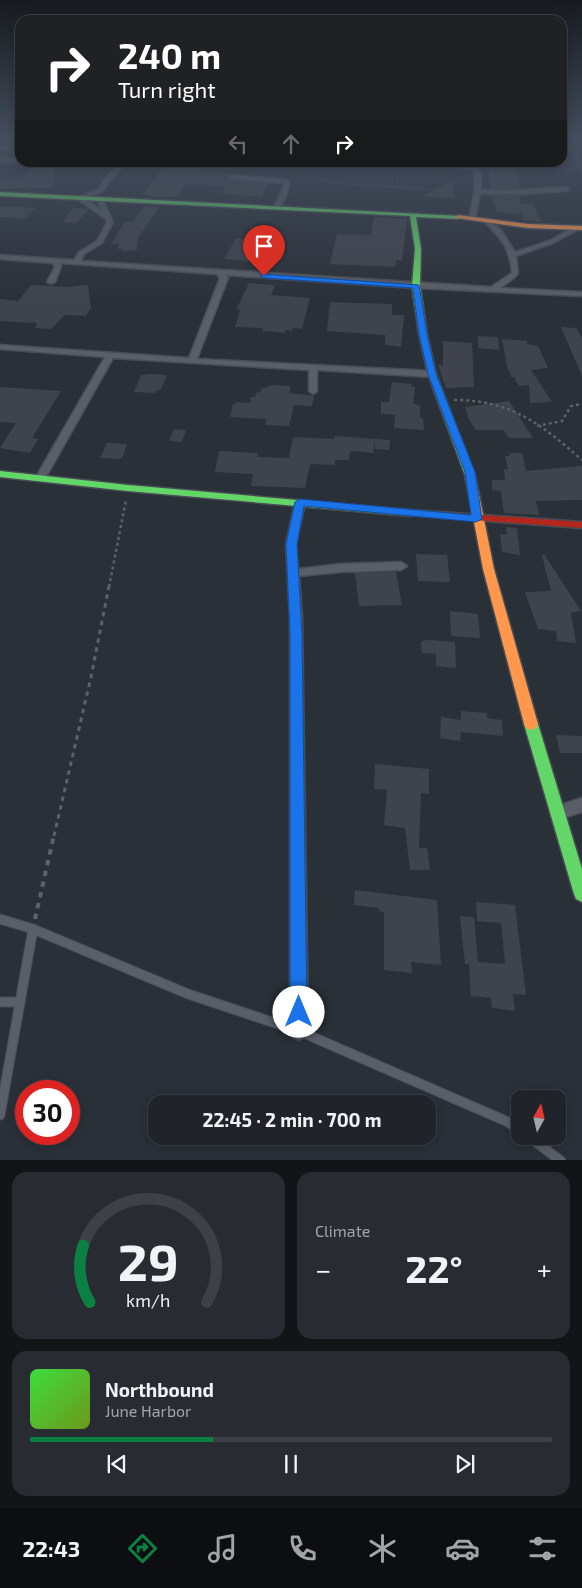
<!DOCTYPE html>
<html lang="en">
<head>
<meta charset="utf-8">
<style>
  body { margin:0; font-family:"Exo 2",sans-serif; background:#282c32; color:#f1f3f6; height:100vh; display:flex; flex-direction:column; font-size:19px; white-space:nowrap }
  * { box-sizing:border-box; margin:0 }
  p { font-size:16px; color:#a2a4a8 }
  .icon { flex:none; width:28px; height:28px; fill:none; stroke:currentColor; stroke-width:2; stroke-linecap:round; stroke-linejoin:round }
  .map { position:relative; height:1160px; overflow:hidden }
  .panel { display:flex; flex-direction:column; gap:12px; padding:12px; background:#121417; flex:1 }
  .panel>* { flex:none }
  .guide { position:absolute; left:15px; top:15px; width:552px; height:152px; border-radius:15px; box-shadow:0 2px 12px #0003,0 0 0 1px #3d4147; background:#202124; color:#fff; overflow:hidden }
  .needle { width:32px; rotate:8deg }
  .controls { position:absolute; left:511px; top:1090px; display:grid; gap:10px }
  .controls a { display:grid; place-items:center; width:55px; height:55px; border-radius:10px; background:#20242a; box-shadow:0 2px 12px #0003,0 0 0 1px #3d4147; font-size:25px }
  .speed { position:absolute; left:15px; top:1080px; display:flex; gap:10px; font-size:25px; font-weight:700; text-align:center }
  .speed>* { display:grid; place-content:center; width:65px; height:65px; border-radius:50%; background:#20242a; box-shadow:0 2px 12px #0003,0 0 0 1px #3d4147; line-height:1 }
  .speed .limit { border:8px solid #d22; background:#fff; color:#111 }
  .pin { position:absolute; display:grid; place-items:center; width:42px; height:42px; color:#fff; margin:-51px -21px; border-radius:50% 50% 50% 0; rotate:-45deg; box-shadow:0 0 5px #0007 }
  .pin .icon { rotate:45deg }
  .me { position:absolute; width:55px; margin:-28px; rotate:0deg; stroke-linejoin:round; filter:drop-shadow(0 0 4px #0008) }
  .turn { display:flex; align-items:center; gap:18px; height:105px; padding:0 20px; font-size:22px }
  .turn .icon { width:65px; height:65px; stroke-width:2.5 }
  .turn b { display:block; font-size:35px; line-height:42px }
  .lanes { display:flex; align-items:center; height:48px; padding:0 20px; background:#0003; justify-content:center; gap:25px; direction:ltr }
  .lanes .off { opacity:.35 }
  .big { font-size:38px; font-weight:700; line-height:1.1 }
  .panel .card { flex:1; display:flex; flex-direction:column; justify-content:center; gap:8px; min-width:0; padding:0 18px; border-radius:15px; background:#282c32 }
  .panel .dial { align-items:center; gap:0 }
  .dial svg { height:130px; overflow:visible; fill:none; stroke:#3d4147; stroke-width:7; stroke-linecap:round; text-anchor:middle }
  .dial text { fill:#f1f3f6; stroke:none }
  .song { display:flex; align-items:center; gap:15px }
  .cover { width:60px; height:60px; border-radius:8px; background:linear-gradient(135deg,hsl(120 70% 55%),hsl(80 70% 35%)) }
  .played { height:5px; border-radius:2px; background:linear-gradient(90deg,#0b8043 35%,#3d4147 35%) }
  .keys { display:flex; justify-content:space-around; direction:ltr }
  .heat { display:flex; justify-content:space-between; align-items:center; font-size:28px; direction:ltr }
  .panel .tiles { flex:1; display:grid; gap:12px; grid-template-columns:1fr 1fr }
  .card:last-child { grid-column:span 2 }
  .trip { position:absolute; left:148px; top:1095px; width:288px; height:50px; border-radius:15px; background:#20242a; box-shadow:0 2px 12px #0003,0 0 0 1px #3d4147; font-weight:700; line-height:50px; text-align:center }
  .tab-bar { display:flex; height:80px; justify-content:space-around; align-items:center; background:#0d0e11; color:#a2a4a8 }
  .tab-bar .icon { width:35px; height:35px }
  .tab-bar .selected { color:#0b8043 }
  .tab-bar b { font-size:22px; color:#f1f3f6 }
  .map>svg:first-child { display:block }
  .building { fill:#3f444c }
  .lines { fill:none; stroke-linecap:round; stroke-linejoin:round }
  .lane-casing { stroke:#484c55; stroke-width:11 }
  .street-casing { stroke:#484c55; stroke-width:3 }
  .fast-casing { stroke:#484c55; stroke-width:3 }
  .slow-casing { stroke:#484c55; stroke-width:3 }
  .jam-casing { stroke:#484c55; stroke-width:3 }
  .path-far3 { stroke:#5c6268; stroke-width:1; stroke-dasharray:2 2; stroke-linecap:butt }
  .path-far2 { stroke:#5c6268; stroke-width:2.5; stroke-dasharray:3 3; stroke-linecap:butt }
  .path-far1 { stroke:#5c6268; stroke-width:3; stroke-dasharray:4.5 4.5; stroke-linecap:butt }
  .path { stroke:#5c6268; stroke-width:4; stroke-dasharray:5.5 5.5; stroke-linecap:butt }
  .lane { stroke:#5a5e66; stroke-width:9 }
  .street { fill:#5a5e66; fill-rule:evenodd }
  .fast { fill:#63d668; fill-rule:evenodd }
  .slow { fill:#ff974d; fill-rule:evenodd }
  .jam { fill:#b3261e; fill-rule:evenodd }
  .route { fill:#1a73e8; stroke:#114b97 }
</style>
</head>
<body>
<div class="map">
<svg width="582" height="1161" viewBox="0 0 582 1161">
  <rect width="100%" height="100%" fill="#2a3038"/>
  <!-- building -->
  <g class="building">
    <path d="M576 139 582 164V174L565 147Z"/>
    <path d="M167 162 204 165 199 172 230 174 227 178 229 180 268 183 262 197 222 194 226 186 188 184 185 185 178 197H150L151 195H143Z"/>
    <path d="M35 165 55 166 53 188 0 189V177H22Z"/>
    <path d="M489 169 518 171 519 188H490Z"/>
    <path d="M453 181 454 198 423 196Z"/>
    <path d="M491 196H519L520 204H534L541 222 523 220 520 210V214L497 212Z"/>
    <path d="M0 206 35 208 24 219 0 217Z"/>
    <path d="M144 206 159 207 138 238 137 250 122 251V249H118L119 244H111L125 222H132Z"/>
    <path d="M73 208 88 209 77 223 62 222Z"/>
    <path d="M374 217 407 219 402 261 396 260 395 267 330 264 337 234 371 235Z"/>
    <path d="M236 238 259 241 248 261 224 259Z"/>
    <path d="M249 283 275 285 271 295 310 298 302 329 293 328 292 331 285 330V333L262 331 263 328 235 327 240 310H236Z"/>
    <path d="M31 285 68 287 88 285 91 308 86 316 64 315 52 329 35 328 37 324 36 323 0 321V299L18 301Z"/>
    <path d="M330 302 392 304V315H404L401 347 385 345V335L327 331Z"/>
    <path d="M561 327 576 328 582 338V376Z"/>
    <path d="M478 336 498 337 499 350 478 348Z"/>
    <path d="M502 339 527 341V344L538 346 548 368 531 370 552 402 530 403 529 385 519 386 514 377H511L510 371H508Z"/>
    <path d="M443 341 472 343 474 387 446 388 438 365H443Z"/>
    <path d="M141 375 151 374 167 375 162 387 160 390H157L156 393 134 392Z"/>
    <path d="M392 382 412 384 411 387H415L413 403 420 406V418H423L424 430 394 428 395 415 381 414V402H389Z"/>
    <path d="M273 385 291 386 289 393 314 396 312 406 294 405 289 426 265 425 267 419 230 417 233 404H236L237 402 250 403 251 397H255L256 392 260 393 261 389Z"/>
    <path d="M0 387 61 391 32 438 38 439 30 453 0 448 16 423 0 422Z"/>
    <path d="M509 401 533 438H509L503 430H476L469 420 465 407Z"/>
    <path d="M174 429 186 430 182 442 169 441Z"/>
    <path d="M335 436 390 440 389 450 375 449V440L373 453 350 451 349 460H335V465L310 464 305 488 251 486 253 474 215 472 219 451 258 453 257 457 289 458 293 437 334 439Z"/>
    <path d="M107 443 127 444 123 456 120 459 100 458Z"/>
    <path d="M509 453H522L526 471 582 466V500L536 501 539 515 504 513 501 491 492 490V480H505L504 469H508L505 456H510Z"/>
    <path d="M506 527 517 528 520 555 502 552 500 534 507 535Z"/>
    <path d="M416 554 447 555 450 582 418 581Z"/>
    <path d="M544 554 581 611 571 613 576 643 557 641 556 631 538 629 525 592 551 591 542 555Z"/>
    <path d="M396 572 402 605 359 606 355 573Z"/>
    <path d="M450 611 478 614 480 638 451 636Z"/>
    <path d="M429 640 455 642 456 668 436 666V654L422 653 421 641Z"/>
    <path d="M461 711 487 713V718L502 720 503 736 461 732 460 741 440 738 441 717 461 720Z"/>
    <path d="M556 735 582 736V753H560Z"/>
    <path d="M375 764 429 769V794L421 793 419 848H427L430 870H410L405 828 384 825 387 790 374 789Z"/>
    <path d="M355 890 437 900 441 965 411 962 412 973 384 970V912L379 911V908L354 905Z"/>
    <path d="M476 902 515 905 526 995 513 994 515 1011 492 1008 491 998 471 996 469 964H465L460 916 474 917 478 962 505 964 501 923 477 921Z"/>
  </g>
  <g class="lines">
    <!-- lane casing -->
    <g class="lane-casing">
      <g id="lane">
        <path d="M0 919 33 929 188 994 299 1031 508 1122 520 1130"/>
        <path d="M0 1002H20"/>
        <path d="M0 1115 33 929"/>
        <path d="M528 1136 561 1161"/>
      </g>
    </g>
    <!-- street casing -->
    <g class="street-casing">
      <g id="street">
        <path d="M0 145 20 146V150L0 149Z"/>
        <path d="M0 158 20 159V162H0Z"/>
        <path d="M97 162H110L123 166 108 183 103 191 83 198 102 211 97 199 102 198 113 222 102 243 84 254 81 261 491 287 512 273C509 245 501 239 483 220L486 218 501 230 515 252 549 241 575 227H579V229L553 243 516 256 518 273 514 278 500 288 582 292V296L416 288 225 275 228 278 197 359 432 371 436 374 432 377 317 370V391L313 394 309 391V370L113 358 46 477 44 479H38L36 477 105 357 0 349V345L189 358 220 278 217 274 60 263 61 267 55 282 51 284 47 282 55 267 53 263 0 259V255L74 260 79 252 97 241 107 222 106 219 76 198 99 189 103 181 116 167Z"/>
        <path d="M368 162 473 166 472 162H477L481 175V190H521L566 187 569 189 566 191 521 194H480L475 218 472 220 469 218 475 190 474 169Z"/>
        <path d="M231 175 286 180 289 182C289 191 284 204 277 209L274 207 283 188V183L229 178Z"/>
        <path d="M300 500 305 503 296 544 298 569 340 564 401 562 407 566 401 570 340 572 299 576 302 618 308 1031 305 1037 299 1040 293 1037 290 1031V618L286 544 295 503Z"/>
        <path d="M582 798V812L559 819 554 817 552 812 554 807Z"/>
      </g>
    </g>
    <!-- fast casing -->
    <g class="fast-casing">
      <g id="fast">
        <path d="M0 192 460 216 461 217 458 219 416 217 421 249 420 286 427 334 436 374 475 475 470 478 465 475 428 374 419 334 412 286 415 249 410 216 0 196Z"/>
        <path d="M0 471 128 485 410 510 415 513 410 516 128 491 0 477Z"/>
        <path d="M531 718 536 720 538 724 582 869V902L576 899 574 894 524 724 526 720Z"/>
      </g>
    </g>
    <!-- slow casing -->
    <g class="slow-casing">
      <g id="slow">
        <path d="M458 215 528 224 582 226V230L528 228 456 218 455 217Z"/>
        <path d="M470 472 475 475 494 569 538 724 536 728 531 730 526 728 524 724 483 569 465 475Z"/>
      </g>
    </g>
    <!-- jam casing -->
    <g class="jam-casing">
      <path id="jam" d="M410 510 582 522V528L406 515 405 513Z"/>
    </g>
    <!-- path-far3 -->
    <g class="path-far3">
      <path d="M292 162 312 176 335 183 440 190"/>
      <path d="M486 168 518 166 582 170"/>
      <path d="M538 169 559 176 562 180"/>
      <path d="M396 187 399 171"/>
    </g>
    <!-- path-far2 -->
    <g class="path-far2">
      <path d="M454 400C511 400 541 424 582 460"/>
      <path d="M537 426 562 421 571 406 582 404"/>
      <path d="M109 587 126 500"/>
    </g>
    <!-- path-far1 -->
    <path class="path-far1" d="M54 836 91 677 109 586"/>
    <!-- path -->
    <path class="path" d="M35 919 54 835"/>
    <!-- lane -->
    <use href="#lane" class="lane"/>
    <!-- street -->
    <use href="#street" class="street"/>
    <!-- fast -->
    <use href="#fast" class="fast"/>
    <!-- slow -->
    <use href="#slow" class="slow"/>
    <!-- jam -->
    <use href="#jam" class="jam"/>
  </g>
  <!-- sky -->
  <linearGradient id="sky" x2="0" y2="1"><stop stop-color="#171a1f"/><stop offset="0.46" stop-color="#444e5e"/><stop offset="1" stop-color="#444e5e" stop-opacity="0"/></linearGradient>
  <rect width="582" height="302" fill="url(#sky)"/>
  <!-- route -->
  <path class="route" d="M261 274 419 285 427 334 436 374 475 472 482 519 476 522 304 506 297 544 302 634 307 1012 305 1018 299 1021 293 1018 290 1012V634L286 544 295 502 300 499 471 515 465 472 428 374 419 334 413 288 264 278 260 276Z"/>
</svg>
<div class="controls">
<a><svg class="needle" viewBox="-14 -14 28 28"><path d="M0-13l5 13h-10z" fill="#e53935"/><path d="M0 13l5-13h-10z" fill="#a2a4a8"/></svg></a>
</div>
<div class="speed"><div class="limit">30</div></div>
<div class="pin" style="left:264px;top:276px;background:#d93025"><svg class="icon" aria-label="arrive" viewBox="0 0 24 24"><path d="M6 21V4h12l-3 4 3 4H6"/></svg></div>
<svg class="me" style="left:299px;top:1012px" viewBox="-20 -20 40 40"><circle r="19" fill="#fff"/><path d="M0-13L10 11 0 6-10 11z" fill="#1a73e8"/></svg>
<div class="trip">22:45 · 2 min · 700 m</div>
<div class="guide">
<div class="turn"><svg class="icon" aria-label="right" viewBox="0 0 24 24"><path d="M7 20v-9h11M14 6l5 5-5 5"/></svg><div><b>240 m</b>Turn right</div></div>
<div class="lanes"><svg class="icon off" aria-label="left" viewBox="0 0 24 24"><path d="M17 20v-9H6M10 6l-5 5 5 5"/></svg><svg class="icon off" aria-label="ahead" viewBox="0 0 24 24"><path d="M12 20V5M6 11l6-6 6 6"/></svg><svg class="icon" aria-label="right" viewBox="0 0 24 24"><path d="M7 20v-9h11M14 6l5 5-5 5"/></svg></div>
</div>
</div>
<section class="panel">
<div class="tiles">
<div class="card dial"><svg viewBox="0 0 100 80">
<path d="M14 69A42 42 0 1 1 86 69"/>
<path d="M14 69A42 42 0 0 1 10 34" stroke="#0b8043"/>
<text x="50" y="56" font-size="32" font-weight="700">29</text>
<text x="50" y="72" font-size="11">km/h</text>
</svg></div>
<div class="card"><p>Climate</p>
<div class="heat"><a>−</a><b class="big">22°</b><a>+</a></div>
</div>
<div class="card">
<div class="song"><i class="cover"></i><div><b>Northbound</b><p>June Harbor</p></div></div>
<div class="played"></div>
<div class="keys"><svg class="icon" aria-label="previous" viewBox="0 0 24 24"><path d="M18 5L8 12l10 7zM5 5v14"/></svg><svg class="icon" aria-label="pause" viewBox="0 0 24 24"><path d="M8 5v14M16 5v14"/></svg><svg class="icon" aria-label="next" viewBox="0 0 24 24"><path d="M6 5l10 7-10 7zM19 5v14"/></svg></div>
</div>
</div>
</section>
<nav class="tab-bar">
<b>22:43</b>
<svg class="icon selected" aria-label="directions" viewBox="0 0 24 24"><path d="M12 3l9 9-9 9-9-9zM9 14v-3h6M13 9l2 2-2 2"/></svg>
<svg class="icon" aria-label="music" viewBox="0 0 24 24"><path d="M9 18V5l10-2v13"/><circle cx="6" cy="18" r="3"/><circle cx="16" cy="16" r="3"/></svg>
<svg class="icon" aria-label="phone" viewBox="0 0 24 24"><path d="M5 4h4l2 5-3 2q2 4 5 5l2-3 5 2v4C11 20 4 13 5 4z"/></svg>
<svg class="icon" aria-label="climate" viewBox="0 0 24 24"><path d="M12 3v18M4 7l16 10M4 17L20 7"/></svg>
<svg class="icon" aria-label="car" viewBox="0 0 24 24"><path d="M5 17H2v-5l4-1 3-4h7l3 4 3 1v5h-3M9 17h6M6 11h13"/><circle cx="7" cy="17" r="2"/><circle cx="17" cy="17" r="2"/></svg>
<svg class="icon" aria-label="filters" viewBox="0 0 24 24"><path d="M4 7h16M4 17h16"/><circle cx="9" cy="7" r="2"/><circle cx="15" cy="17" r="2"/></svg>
</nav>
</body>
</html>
